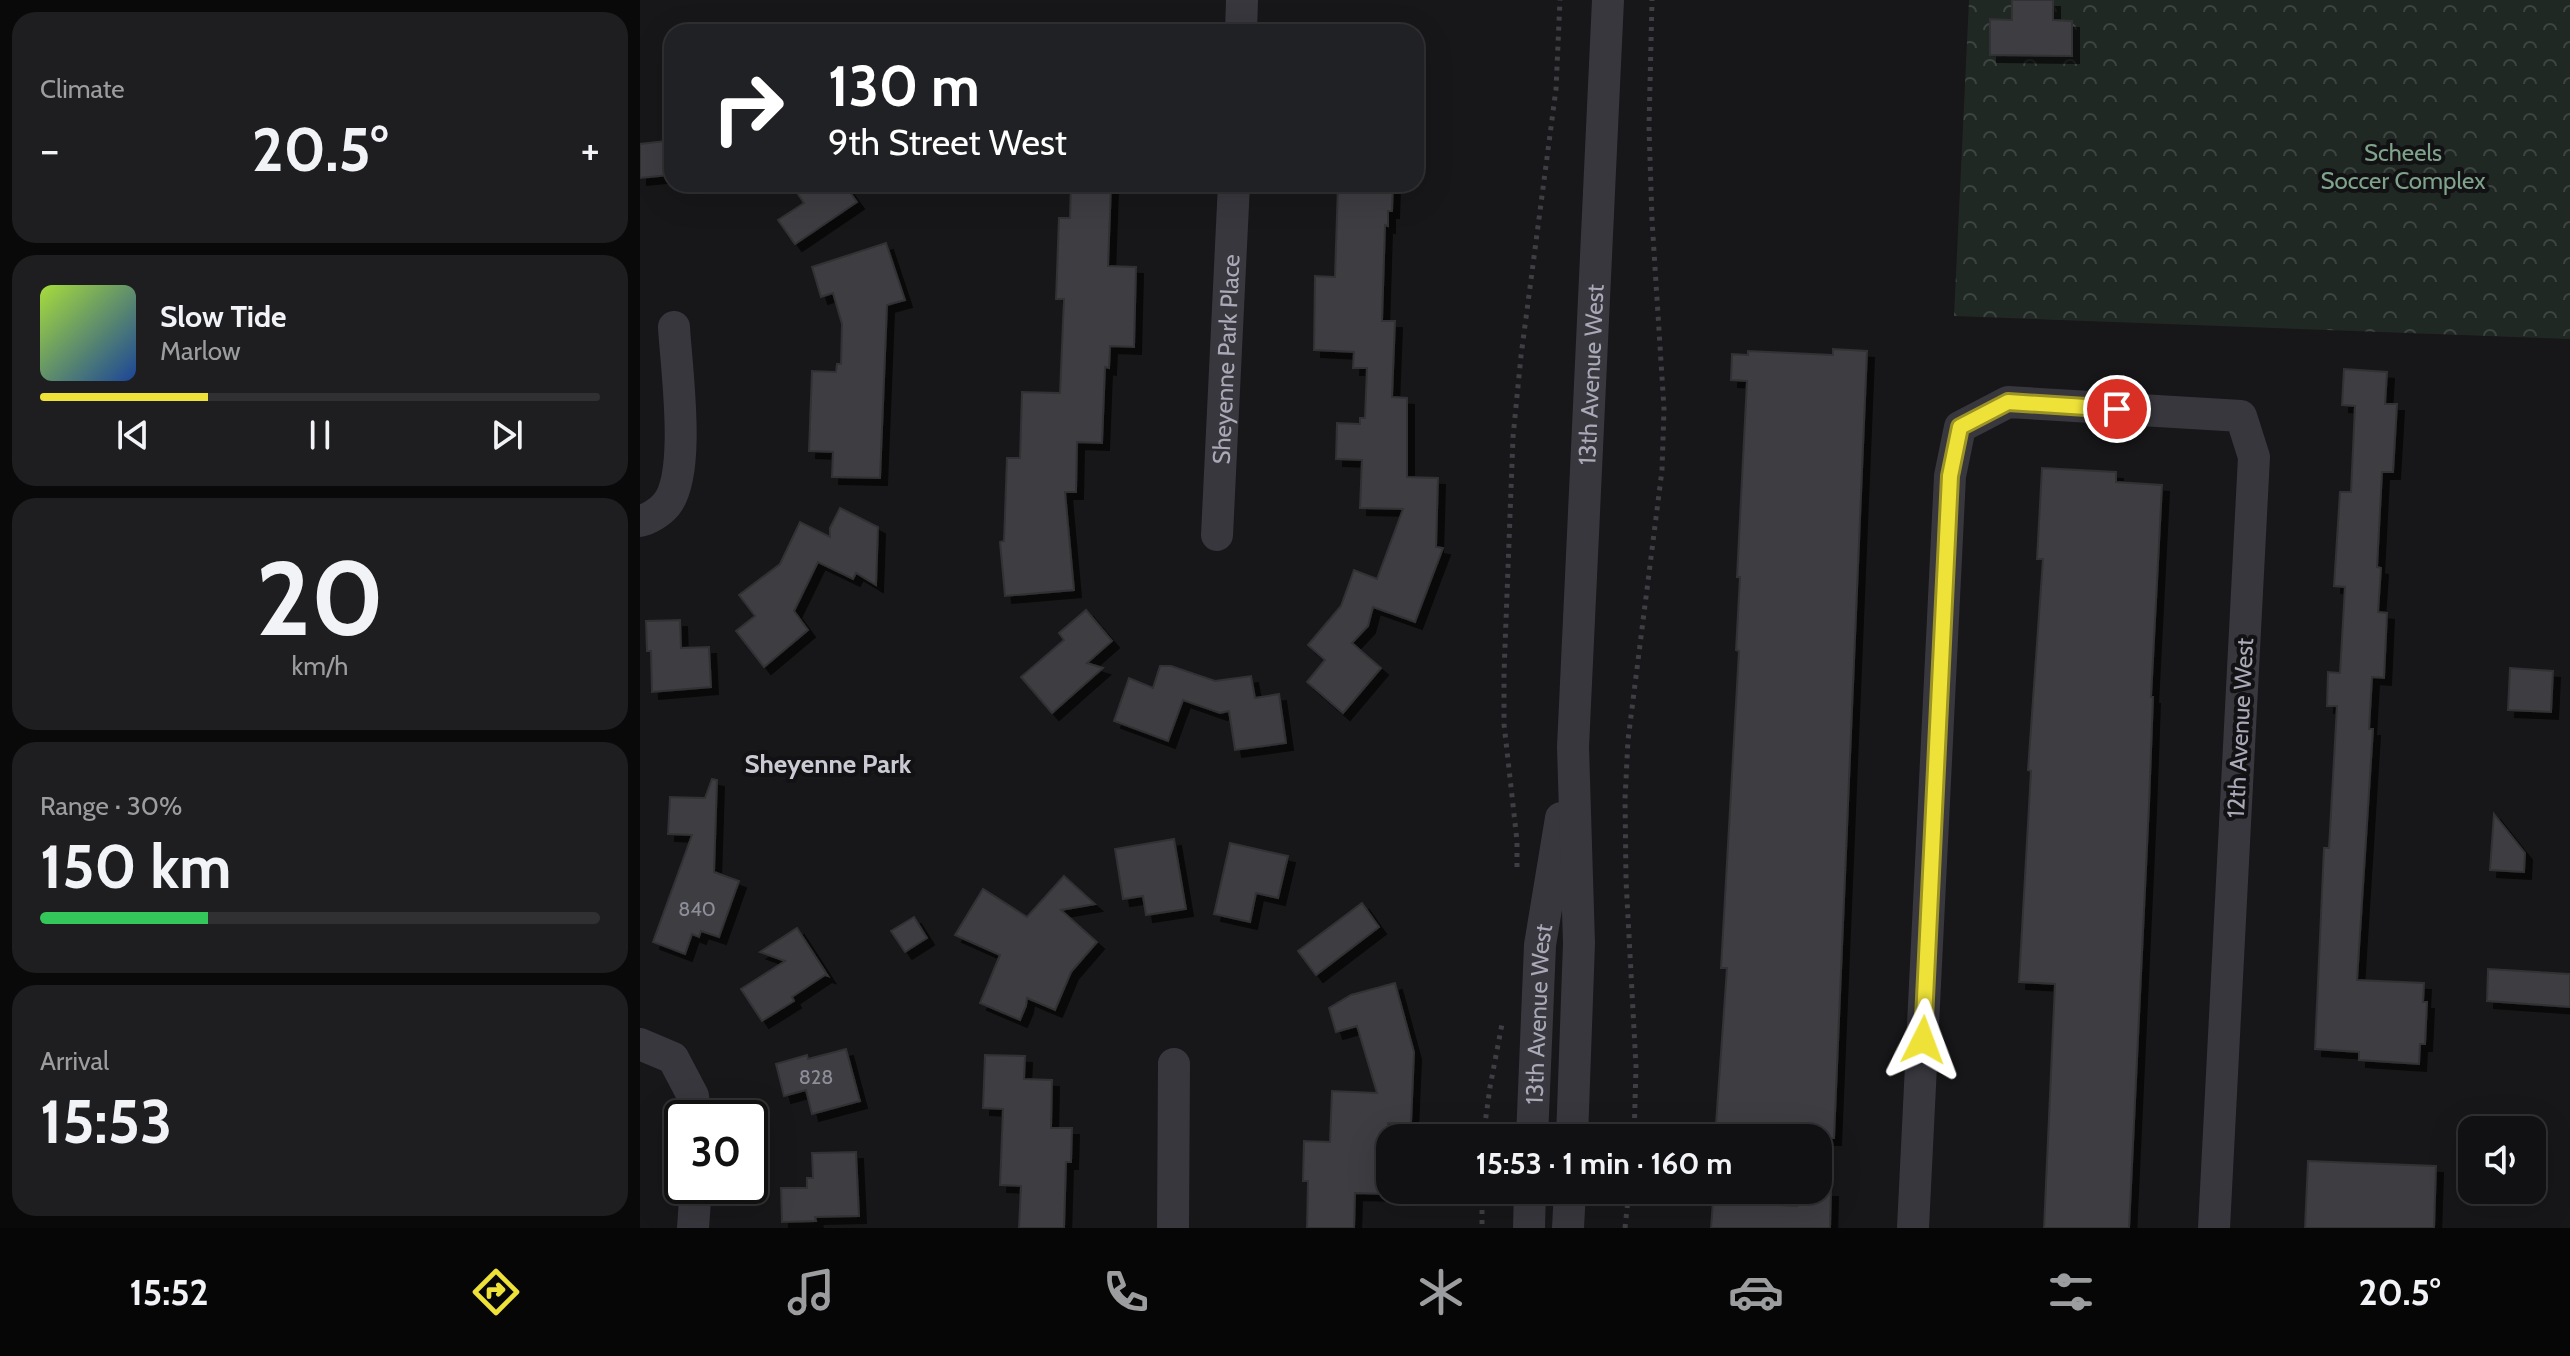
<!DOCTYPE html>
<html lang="en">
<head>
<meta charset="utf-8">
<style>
  body { margin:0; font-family:Cabin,sans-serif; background:#1e1e20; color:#f1f3f6; height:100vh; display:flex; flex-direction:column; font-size:30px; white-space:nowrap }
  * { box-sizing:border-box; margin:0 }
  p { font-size:26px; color:#9c9d9f }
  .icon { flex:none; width:44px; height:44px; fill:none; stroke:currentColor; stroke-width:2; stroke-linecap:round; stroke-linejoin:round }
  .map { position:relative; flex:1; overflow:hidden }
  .side { display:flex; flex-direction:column; gap:12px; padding:12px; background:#09090a; width:640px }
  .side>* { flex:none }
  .banner { position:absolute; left:24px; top:24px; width:760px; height:168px; border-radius:24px; box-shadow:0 8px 32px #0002,0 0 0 2px #303032; background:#202124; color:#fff; overflow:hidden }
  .fabs { position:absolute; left:1818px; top:1116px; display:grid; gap:16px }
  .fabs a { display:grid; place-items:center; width:88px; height:88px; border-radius:16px; background:#111012; box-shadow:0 8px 32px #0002,0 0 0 2px #303032; font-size:40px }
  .speed { position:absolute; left:24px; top:1100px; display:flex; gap:16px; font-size:40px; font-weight:700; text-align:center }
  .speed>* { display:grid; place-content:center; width:104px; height:104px; border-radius:50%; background:#111012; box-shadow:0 8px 32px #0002,0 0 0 2px #303032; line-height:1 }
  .speed .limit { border:4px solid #111; border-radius:12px; background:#fff; color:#111 }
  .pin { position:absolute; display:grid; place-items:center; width:68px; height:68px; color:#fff; margin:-34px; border:4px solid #fff; border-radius:50%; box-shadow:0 2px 8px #0007 }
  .me { position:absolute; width:88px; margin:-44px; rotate:3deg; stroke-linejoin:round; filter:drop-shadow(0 0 6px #0008) }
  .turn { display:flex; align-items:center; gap:28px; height:168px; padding:0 32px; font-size:36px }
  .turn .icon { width:104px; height:104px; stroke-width:2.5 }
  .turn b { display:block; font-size:56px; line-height:68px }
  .big { font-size:60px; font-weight:800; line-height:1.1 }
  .side .widget { flex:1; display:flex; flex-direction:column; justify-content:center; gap:12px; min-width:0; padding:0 28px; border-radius:24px; background:#1e1e20 }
  .side .dial { align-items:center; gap:0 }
  .dial b { font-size:104px; line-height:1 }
  .song { display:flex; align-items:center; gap:24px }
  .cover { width:96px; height:96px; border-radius:12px; background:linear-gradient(135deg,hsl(80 70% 55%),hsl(220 70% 35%)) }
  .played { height:8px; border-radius:4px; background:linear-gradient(90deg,#eee239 30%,#303032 30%) }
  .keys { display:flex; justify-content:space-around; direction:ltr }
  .heat { display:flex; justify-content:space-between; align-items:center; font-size:44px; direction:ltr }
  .charge { height:12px; border-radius:6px; background:linear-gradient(90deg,#34c759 30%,#303032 0) }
  .trip { position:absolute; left:736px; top:1124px; width:456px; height:80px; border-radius:24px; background:#111012; box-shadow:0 8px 32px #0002,0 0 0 2px #303032; font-weight:800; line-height:80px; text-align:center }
  .tab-bar { display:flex; height:128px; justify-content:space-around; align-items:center; background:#070607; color:#9c9d9f }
  .tab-bar .icon { width:56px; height:56px }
  .tab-bar .on { color:#eee239 }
  .tab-bar b { font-size:36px; color:#f1f3f6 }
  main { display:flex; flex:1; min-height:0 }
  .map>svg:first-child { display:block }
  .forest { fill:url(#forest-crowns) }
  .building { fill:#3e3d42; stroke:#323034; stroke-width:2; filter:url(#shadow) }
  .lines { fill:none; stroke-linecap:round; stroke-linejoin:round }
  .path { stroke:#3e3e44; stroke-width:5; stroke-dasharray:4 6; stroke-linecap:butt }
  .minor { stroke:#38373d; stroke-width:32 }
  .route-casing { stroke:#9b9325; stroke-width:20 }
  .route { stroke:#eee239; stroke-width:14 }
  .labels { text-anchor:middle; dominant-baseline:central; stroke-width:8; stroke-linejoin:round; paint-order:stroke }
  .number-label { font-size:20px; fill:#8e8e9a }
  .park-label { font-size:24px; fill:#80a38c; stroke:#121113 }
  .street-label { font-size:24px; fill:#a9a9b8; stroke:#121113 }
  .neighbourhood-label { font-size:26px; font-weight:bold; fill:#cacad4; stroke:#121113 }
</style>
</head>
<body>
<main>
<section class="side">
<div class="widget"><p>Climate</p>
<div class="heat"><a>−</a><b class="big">20.5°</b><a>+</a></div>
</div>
<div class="widget">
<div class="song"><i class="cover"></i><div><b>Slow Tide</b><p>Marlow</p></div></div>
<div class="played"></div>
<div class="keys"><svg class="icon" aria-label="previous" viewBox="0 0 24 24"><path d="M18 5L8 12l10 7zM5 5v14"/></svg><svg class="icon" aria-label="pause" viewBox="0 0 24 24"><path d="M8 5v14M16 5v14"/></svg><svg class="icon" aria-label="next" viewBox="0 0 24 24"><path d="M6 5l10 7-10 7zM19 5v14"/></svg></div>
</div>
<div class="widget dial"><b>20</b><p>km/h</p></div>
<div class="widget"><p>Range · 30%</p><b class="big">150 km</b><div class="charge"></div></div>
<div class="widget"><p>Arrival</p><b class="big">15:53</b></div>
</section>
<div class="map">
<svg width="1930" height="1228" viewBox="0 0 1930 1228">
  <defs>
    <pattern id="forest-crowns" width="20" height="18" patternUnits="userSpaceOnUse" patternTransform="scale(2)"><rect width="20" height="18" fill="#202823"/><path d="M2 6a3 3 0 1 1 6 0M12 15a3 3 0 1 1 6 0" fill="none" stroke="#3e4441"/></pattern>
    <filter id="shadow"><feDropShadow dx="7" dy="7" stdDeviation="0" flood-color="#0009"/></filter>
  </defs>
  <rect width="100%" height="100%" fill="#171618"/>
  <!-- forest -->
  <path class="forest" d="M1329 0H1930V339L1314 316Z"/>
  <!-- building -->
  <g class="building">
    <path d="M1372 0H1413V20L1432 21V56L1350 55V19L1372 20Z"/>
    <path d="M25 141 29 175 0 178V144Z"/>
    <path d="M151 184H204L217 202 155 244 138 220 164 203Z"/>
    <path d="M431 184H471L468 266 496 267 494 347 470 346 469 368 465 367 462 443 437 442 436 492H425L434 590 365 596 360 542 364 541 367 458H380L382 392 420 393 424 299H416L419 218H430Z"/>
    <path d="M698 184H753L752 211H748V226L745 225 742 321H755L752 397 767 398V477L798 478 796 547 803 548 775 622 733 607 728 626 712 643 741 668 703 713 667 682 685 660 668 645 701 606 714 570 737 579 763 509 720 508 722 460 696 459 697 423 720 424V418H725L727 368H713L714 352 674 350 675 276 695 277Z"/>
    <path d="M246 243 265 300 247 305 240 478 192 477 193 452 169 451 172 371 196 372 197 364H201L202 324 193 293 181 297 172 267Z"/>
    <path d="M1193 349 1227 351 1194 1138H1075L1087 968H1081L1099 651 1096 650 1100 577H1097L1107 381 1091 380 1092 354 1108 355V351L1193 355Z"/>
    <path d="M1704 369 1747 372 1745 404H1757L1753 472H1742L1737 567 1741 568 1738 612 1747 613 1744 678 1732 677 1729 729H1733L1717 980 1784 983 1783 1002H1787L1785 1044H1780L1779 1064 1719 1060V1052L1675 1049 1684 848H1689L1697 706H1687L1688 672 1700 673 1705 587 1694 586 1700 492H1711L1715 406 1702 405Z"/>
    <path d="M1402 468 1476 472V482L1522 485 1511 697H1513L1509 804 1489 1228H1404L1415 984 1379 982 1391 771 1388 770 1403 559H1397Z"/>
    <path d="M200 508 238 527 236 585 216 573 213 579 178 562 154 611 168 630 124 667 96 631 115 616 99 595 140 564 160 522 190 537V528Z"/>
    <path d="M446 610 472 641 447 663 463 668 412 713 381 677 424 640 419 633Z"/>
    <path d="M40 620 41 648 69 647 71 687 12 692 11 651H7L6 621Z"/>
    <path d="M520 666H531L575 681 611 676 615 698 639 694 646 743 595 750 589 711 580 713 543 700 528 741 474 721 489 678 513 688Z"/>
    <path d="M1870 668 1913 671 1911 712 1868 710Z"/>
    <path d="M72 779 77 780 74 872 99 881 79 937 61 931 59 937 52 934 45 954 13 942 52 835 28 834 30 797 65 798Z"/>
    <path d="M1854 814 1885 853 1884 872 1850 870Z"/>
    <path d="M534 839 546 909 506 915 503 896 483 899 475 849Z"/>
    <path d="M590 843 648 856 638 898 616 893 610 922 574 914Z"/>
    <path d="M424 876 455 904 421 910 457 942 431 972 415 1010 387 998 386 1006 380 1020 340 1003 360 955 315 935 343 889 387 917Z"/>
    <path d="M722 903 739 927 676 975 658 951Z"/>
    <path d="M274 917 287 938 265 952 251 931Z"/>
    <path d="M157 928 188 976 185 975 152 997 154 1001 122 1021 101 989 145 961 120 952Z"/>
    <path d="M1848 969 1930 974V1007L1847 1001Z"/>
    <path d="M755 983 774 1052 771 1123H748L745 1194 715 1193 714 1228H667L668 1181H663L664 1141 690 1142 692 1091 737 1093 717 1026 696 1032 689 1008 711 995Z"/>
    <path d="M206 1049 220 1101 172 1114 166 1090 144 1096 136 1064 167 1055 168 1059Z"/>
    <path d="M345 1055 385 1056 384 1079 412 1080 411 1128H432L431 1162H426L424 1228H379L381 1186 360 1185 363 1109 343 1108Z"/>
    <path d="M216 1152 219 1216 175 1217 176 1221 142 1222 141 1188H167V1178H173L172 1153Z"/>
    <path d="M1668 1161 1796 1166 1794 1228H1665Z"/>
    <path d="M1157 1190H1191L1190 1228H1071L1073 1201 1157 1206Z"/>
  </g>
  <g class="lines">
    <!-- path -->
    <g class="path">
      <path d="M877 867V841L864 724V673L873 437 881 356 916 89 920 0"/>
      <path d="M843 1138 850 1087 862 1024"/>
      <path d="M994 1138 996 1067 986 880 985 799 988 740 1022 470 1024 409 1012 220 1009 127 1012 0"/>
      <path d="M842 1190V1228"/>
      <path d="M985 1228 989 1190"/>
    </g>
    <!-- minor -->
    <g class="minor">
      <path d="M601 32 602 0"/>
      <path d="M0 521C9 519 20 512 26 505 52 475 36 366 34 327"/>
      <path id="s1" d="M577 535 594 184"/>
      <path d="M0 1044 33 1058 53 1096 55 1118"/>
      <path id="s2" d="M892 1138 900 945 921 818"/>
      <path id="s3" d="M932 1138 939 943 933 747 968 0"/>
      <path d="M53 1228 56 1186"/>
      <path d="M533 1228 534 1064"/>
      <path d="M889 1228 890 1190"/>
      <path d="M928 1228 930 1190"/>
      <path d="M1273 1228 1310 476 1320 427 1368 402 1601 416 1614 457 1574 1228"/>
    </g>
  </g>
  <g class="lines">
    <!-- route casing -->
    <g class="route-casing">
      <path id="route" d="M1283 1040 1310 476 1320 427 1368 402 1477 409"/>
    </g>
    <!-- route -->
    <use href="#route" class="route"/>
  </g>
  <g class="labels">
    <!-- number labels -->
    <g class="number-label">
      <text x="57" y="909">840</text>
      <text x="176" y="1077">828</text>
    </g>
    <!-- park labels -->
    <g class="park-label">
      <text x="1763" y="152">Scheels<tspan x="1763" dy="28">Soccer Complex</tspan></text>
    </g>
    <!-- street labels -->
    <g class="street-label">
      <text stroke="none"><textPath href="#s1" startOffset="176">Sheyenne Park Place</textPath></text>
      <text stroke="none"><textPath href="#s3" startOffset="764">13th Avenue West</textPath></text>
      <text transform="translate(1600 728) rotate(-87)">12th Avenue West</text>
      <text stroke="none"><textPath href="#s2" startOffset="124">13th Avenue West</textPath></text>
    </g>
    <!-- neighbourhood labels -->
    <g class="neighbourhood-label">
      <text x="188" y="764">Sheyenne Park</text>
    </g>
  </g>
</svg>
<div class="fabs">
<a><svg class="icon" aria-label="sound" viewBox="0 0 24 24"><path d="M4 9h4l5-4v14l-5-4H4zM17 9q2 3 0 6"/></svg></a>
</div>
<div class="speed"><div class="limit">30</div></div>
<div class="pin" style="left:1477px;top:409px;background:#d93025"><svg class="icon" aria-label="arrive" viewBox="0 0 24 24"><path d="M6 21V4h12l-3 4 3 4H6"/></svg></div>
<svg class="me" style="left:1283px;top:1040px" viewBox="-20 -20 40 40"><path d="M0-17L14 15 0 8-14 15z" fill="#eee239" stroke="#fff" stroke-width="4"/></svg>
<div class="trip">15:53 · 1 min · 160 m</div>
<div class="banner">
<div class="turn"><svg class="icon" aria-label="right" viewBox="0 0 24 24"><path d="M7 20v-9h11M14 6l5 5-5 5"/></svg><div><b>130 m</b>9th Street West</div></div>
</div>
</div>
</main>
<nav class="tab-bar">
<b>15:52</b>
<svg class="icon on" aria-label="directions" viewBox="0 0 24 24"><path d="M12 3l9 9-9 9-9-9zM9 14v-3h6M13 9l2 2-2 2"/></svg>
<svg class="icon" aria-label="music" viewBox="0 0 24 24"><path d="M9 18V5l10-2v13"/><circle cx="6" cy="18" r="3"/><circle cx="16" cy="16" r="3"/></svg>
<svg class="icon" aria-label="phone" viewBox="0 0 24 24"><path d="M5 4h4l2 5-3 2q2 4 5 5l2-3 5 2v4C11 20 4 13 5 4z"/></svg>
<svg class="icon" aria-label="climate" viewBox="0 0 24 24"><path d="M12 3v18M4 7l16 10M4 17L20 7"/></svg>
<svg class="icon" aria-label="car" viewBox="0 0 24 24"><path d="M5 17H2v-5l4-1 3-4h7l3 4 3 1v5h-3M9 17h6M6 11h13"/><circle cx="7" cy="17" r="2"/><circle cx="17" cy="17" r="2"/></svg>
<svg class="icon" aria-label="filters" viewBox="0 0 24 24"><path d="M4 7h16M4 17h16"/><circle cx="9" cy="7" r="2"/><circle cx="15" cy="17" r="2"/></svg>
<b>20.5°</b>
</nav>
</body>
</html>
